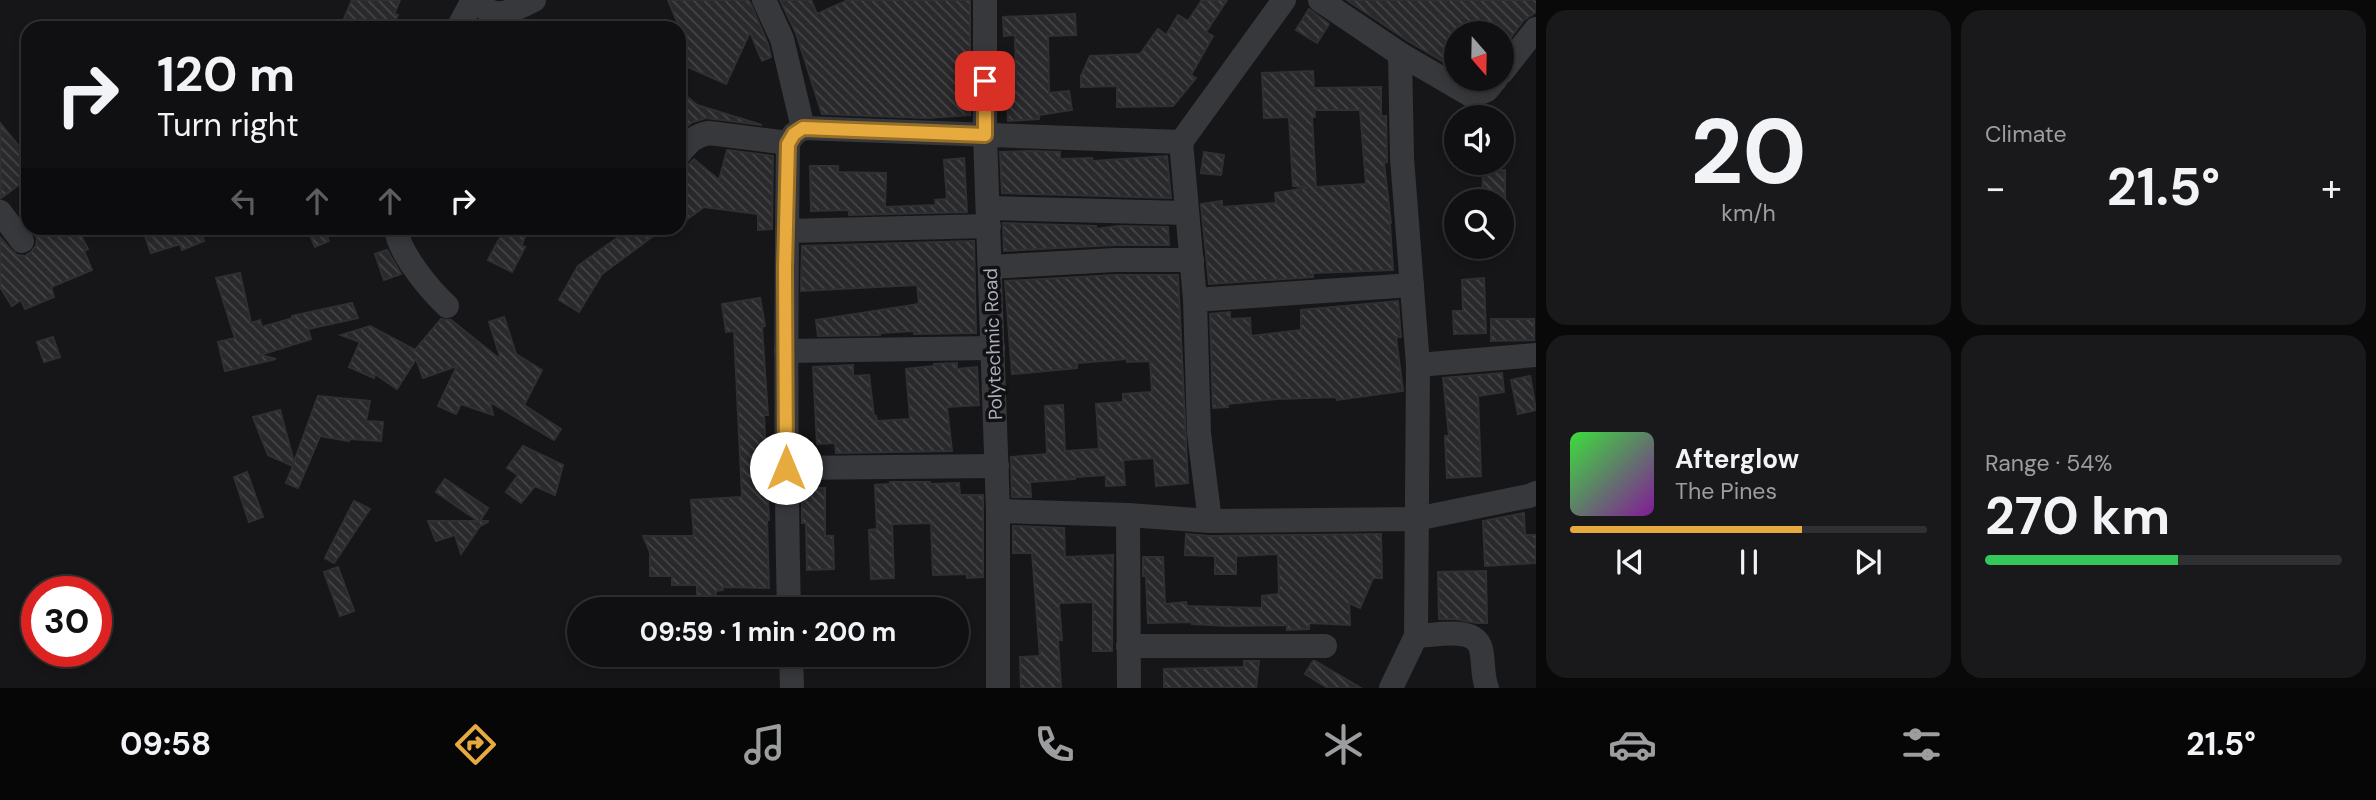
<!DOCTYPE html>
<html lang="en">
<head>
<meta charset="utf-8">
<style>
  body { margin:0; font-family:"DM Sans",sans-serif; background:#19191b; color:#f1f3f6; height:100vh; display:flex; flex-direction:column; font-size:26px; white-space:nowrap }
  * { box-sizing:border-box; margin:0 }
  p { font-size:23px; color:#9c9d9f }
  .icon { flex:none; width:38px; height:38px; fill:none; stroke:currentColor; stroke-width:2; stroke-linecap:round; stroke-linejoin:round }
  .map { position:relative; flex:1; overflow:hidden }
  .panel { display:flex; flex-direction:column; gap:10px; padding:10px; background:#09090a; width:840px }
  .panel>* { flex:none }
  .guide { position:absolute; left:21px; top:21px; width:665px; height:214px; border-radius:21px; box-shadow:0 4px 10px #0003,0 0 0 2px #303032; background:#101012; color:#f1f3f6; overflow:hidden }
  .needle { width:46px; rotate:160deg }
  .tools { position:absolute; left:1444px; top:21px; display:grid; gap:14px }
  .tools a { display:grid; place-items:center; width:70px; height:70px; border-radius:50%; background:#101012; box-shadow:0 4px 10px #0003,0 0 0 2px #303032; font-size:35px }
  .speed { position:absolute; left:21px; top:576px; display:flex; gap:14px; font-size:35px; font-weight:700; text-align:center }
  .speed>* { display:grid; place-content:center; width:91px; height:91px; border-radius:50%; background:#101012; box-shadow:0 4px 10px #0003,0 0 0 2px #303032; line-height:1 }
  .speed .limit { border:10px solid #d22; background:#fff; color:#111 }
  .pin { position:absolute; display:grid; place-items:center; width:60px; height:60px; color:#fff; margin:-30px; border-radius:14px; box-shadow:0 4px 10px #0006 }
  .me { position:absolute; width:77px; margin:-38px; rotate:0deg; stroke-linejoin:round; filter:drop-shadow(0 0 5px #0008) }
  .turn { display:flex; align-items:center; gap:24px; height:147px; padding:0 21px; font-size:32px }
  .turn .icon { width:91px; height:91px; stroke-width:2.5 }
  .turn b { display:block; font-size:49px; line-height:60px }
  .lanes { display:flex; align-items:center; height:66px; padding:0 21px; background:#0003; justify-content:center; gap:35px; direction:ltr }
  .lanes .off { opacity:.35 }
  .big { font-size:52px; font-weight:700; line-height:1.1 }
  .panel .widget { flex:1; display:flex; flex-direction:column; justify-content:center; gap:10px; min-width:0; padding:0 24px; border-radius:21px; background:#19191b }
  .panel .dial { align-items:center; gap:0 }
  .dial b { font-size:91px; line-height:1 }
  .song { display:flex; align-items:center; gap:21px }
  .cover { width:84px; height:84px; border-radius:10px; background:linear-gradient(135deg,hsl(120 70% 55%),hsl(290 70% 35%)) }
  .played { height:7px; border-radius:4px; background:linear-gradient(90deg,#e7aa3e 65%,#303032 65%) }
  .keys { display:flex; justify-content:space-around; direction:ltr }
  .heat { display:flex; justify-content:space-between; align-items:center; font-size:38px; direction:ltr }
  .charge { height:10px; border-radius:5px; background:linear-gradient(90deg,#34c759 54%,#303032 0) }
  .panel .tiles { flex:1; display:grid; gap:10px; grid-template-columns:repeat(2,1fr) }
  .trip { position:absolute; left:567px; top:597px; width:402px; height:70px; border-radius:35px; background:#101012; box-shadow:0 4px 10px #0003,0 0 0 2px #303032; font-weight:700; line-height:70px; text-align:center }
  .tabs { display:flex; height:112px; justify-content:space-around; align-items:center; background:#060607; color:#9c9d9f }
  .tabs .icon { width:49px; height:49px }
  .tabs .on { color:#e7aa3e }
  .tabs b { font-size:32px; color:#f1f3f6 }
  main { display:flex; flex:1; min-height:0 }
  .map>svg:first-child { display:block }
  .building { fill:url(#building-back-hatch); stroke:#303033; stroke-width:2; fill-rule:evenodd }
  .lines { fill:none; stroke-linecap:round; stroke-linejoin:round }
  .minor { stroke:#37383c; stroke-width:24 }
  .route-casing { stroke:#966e28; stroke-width:18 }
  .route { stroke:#e7aa3e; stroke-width:12 }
  .labels { text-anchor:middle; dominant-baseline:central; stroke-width:7; stroke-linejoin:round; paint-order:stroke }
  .street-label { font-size:19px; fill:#a9adb7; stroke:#111113 }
</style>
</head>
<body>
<main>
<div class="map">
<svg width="1536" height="688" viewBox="0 0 1536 688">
  <defs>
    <pattern id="building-back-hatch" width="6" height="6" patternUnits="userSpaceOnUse" patternTransform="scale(1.75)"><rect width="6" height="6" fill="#29292b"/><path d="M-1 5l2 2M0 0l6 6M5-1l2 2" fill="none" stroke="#454548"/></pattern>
  </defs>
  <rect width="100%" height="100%" fill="#161618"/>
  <!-- building -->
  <g class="building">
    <path d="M352 0H400L394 14 398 15 392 28H364L344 19Z"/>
    <path d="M668 0H749L768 44 771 57 762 61 750 32 726 84 679 63V26Z"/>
    <path d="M780 0H811L817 14 848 0H970V115L927 118 822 114 796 33Z"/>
    <path d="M1202 0H1227L1206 32 1213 36 1191 75 1196 78 1173 106 1117 107V86L1081 87V76L1090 56 1140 54 1158 29 1166 35 1178 15 1188 21Z"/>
    <path d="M1347 0H1536V12L1524 20 1502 49V33H1456V69L1408 41Z"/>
    <path d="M1309 9 1329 24 1317 43 1296 30Z"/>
    <path d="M1075 14 1076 35 1048 36 1049 93 1069 91 1072 110 1039 115V119L1008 121 1006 83 1016 82 1015 35 1004 36 1003 17Z"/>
    <path d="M1313 71 1314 88 1381 87V116H1386L1387 162 1384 163 1391 223 1390 224 1393 270 1313 273V277L1209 284 1201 204 1222 201V207L1276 203 1275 193 1307 188 1293 186 1289 117 1264 118 1262 73ZM1314 110H1360L1366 184 1316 187 1312 117H1315Z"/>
    <path d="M679 90 697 105 762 125 706 118 693 122 679 132Z"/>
    <path d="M0 123 22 150 20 152 28 163V178L1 198Z"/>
    <path d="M727 150 773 156 772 229 758 230V214L704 207 686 220 679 211V169L685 168 694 159 719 180Z"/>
    <path d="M1030 151 1060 152V159L1092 158 1093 161 1167 156 1171 198 1002 193 1000 152Z"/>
    <path d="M1204 152 1224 155 1221 175 1201 173Z"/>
    <path d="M964 158 967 212 849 215V210L811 211 810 166H838V172L886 173 885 207 936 205 935 200 947 199 944 160Z"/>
    <path d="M1483 170H1505V201H1482Z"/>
    <path d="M1003 223 1096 226V229L1118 226 1168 227 1169 245H1114L1004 251Z"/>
    <path d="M30 228H49L53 235 66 228H77L88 249 84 251 92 270 51 287 54 297 25 309 21 300 12 306 0 287V237L11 250 17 255 25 256 31 252 36 246 37 238Z"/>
    <path d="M142 228H220V230L202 237 204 241 182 250 180 244 151 253Z"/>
    <path d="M307 228H324L329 241 315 247Z"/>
    <path d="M505 228H529L521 246 525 247 512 272 488 260Z"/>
    <path d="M631 228H664L602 274 579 312 559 300 578 266Z"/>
    <path d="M974 241 976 333 914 334V331L880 333V335L818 336 816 320 919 304 917 285 801 291 802 246Z"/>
    <path d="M387 250 401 274 384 280 375 254Z"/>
    <path d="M240 273 251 323 260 320 262 327 293 318 292 316 352 303 358 318 308 329 311 339 260 355 276 359 225 371 218 342 235 338 216 278Z"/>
    <path d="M1115 275H1178L1188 483 1156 486 1154 458 1123 460 1125 485 1106 486V475L1075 477V479L1030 482 1031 497H1012L1011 457 1047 454 1045 406 1063 405 1065 451 1099 449 1096 404 1123 402V394L1152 392 1150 361 1127 362V359L1077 363V368L1012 374 1005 281Z"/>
    <path d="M1484 278 1486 333 1454 334 1453 311H1463L1462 280Z"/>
    <path d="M760 298 765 326 762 327 768 415H764L769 520H767L769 588 722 587 723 590 716 591 715 609H697V585H672V576H650V552L643 536H694L691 500 742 497 734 331 726 332 722 304Z"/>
    <path d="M1398 301 1401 337H1396L1403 391 1337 400 1336 397 1277 399 1227 404 1228 407 1213 408 1210 314 1230 312V319L1250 318 1251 336 1301 330V310Z"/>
    <path d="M504 317 516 354 542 370 524 405 561 429 554 440 490 402 493 415 461 404 456 414 438 406 457 366 423 378 416 359 397 389 375 374 374 378 349 367 360 342 341 335 370 326 415 350 441 319 451 320 501 360 489 322Z"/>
    <path d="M1491 319H1534V340L1491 341Z"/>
    <path d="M53 337 60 357 44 362 37 342Z"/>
    <path d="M957 363V369L977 367 979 405 947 407 952 451 836 453 835 443 817 444 813 367 853 365V376L869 375 874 416H876L877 421 910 419 906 369 934 366V364Z"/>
    <path d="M1502 373 1504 392 1478 396 1481 476 1447 478 1445 436H1449L1443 378Z"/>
    <path d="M1530 376 1536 410 1518 414 1511 380Z"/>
    <path d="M318 396 370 401 366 421 383 422 381 441 349 439V441L320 436 298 488 286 483 293 466 268 455 253 417 280 410 294 462Z"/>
    <path d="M523 446 563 465 555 495 535 486 521 503 506 492 518 475 507 468Z"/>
    <path d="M247 472 263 517 249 522 234 477Z"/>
    <path d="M445 479 488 508 480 521H488V522L480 526 461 554 455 535 436 541 428 521H478L436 492Z"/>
    <path d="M890 482H930V484L959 483 960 495H983V577L967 578V574L933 575 931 523 892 524 894 578 871 579 869 530 877 529 875 485 890 484Z"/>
    <path d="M802 488H825V536H833L834 569 807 570 806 523H802Z"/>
    <path d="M354 501 370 509 334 563 325 558Z"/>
    <path d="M1524 513 1525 535H1536V563L1485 566 1483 521Z"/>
    <path d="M1013 526 1064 528 1065 557 1113 555 1112 651H1093V602L1059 603 1062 640H1058L1061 688H1021L1020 657 1040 656 1032 553H1013Z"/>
    <path d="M1186 534 1210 536 1381 534 1382 578H1373L1360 608 1349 603 1350 625 1309 623V629L1287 630V625L1228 626 1192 624V622L1148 623 1146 576H1143V557H1163L1165 604 1186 602 1187 606 1262 608V596L1279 594 1278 554 1236 556V574H1215V556L1185 555Z"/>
    <path d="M338 567 354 611 340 616 324 572Z"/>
    <path d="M1486 571 1487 623H1477L1455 619H1439L1438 572Z"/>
    <path d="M1244 661H1259L1256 688H1164V669L1244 667Z"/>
    <path d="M1313 661H1315L1361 688H1328L1305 674Z"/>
  </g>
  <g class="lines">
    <!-- minor -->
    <g class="minor">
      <path d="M477 0C495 24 512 10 534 0"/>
      <path d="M764 0 782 39 803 128"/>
      <path d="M985 0V135L998 511V688"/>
      <path d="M1320 0 1400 54 1472 96 1487 90 1496 79"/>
      <path d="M458 28 473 0"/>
      <path d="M1502 72 1536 29"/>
      <path d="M1181 142 1195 300 1199 433 1210 521"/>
      <path d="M679 154C688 143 695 135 709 133L788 143"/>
      <path d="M988 208 1187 213"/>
      <path d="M0 212 22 241"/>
      <path d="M396 228C398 252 429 289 447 306"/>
      <path d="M787 231 989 226"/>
      <path d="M990 267 1115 260H1192"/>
      <path d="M1195 300 1412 285"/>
      <path d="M786 351 993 348"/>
      <path d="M1418 365 1536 355"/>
      <path d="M786 468 997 466"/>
      <path d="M998 511 1128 515 1210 521 1416 519 1529 496 1536 493"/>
      <path d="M1128 515 1129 688"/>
      <path d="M789 609C785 454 786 299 788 143L794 134 803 128 1181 142 1284 0"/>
      <path d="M1416 636C1435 636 1475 625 1481 649 1484 662 1482 676 1487 688"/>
      <path d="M1128 646H1325"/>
      <path d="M791 654 792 688"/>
      <path d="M1391 688 1416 636 1418 365 1402 158 1400 54"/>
    </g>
  </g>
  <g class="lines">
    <!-- route casing -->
    <g class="route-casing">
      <path id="route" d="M786 468 785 268 788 144 794 134 803 128 985 135V81"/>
    </g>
    <!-- route -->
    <use href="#route" class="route"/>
  </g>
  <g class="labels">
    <!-- street labels -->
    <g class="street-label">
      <text transform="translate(993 344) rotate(-92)">Polytechnic Road</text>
    </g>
  </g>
</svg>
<div class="tools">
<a><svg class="needle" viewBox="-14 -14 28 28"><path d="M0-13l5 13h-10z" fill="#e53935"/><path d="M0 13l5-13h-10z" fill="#9c9d9f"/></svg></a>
<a><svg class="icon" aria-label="sound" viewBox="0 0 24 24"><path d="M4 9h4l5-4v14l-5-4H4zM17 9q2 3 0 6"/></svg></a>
<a><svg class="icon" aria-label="search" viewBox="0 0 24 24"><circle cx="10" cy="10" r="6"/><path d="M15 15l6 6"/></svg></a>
</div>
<div class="speed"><div class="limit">30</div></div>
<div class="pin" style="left:985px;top:81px;background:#d93025"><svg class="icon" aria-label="arrive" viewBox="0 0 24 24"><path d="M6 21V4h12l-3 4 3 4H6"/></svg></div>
<svg class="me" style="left:786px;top:468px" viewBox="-20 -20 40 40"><circle r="19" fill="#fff"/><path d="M0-13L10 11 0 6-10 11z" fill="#e7aa3e"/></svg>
<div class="trip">09:59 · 1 min · 200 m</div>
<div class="guide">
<div class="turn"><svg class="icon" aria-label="right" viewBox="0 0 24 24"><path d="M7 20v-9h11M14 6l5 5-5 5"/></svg><div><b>120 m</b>Turn right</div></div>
<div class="lanes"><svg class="icon off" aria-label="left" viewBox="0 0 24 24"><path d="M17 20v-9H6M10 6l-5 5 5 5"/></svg><svg class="icon off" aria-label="ahead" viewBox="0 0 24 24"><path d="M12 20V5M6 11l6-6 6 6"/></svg><svg class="icon off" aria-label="ahead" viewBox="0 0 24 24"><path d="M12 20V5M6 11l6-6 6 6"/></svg><svg class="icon" aria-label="right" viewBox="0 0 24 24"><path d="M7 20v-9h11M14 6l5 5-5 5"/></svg></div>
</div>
</div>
<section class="panel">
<div class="tiles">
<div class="widget dial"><b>20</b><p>km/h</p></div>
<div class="widget"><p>Climate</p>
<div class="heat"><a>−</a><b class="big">21.5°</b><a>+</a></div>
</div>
<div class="widget">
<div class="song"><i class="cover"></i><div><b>Afterglow</b><p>The Pines</p></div></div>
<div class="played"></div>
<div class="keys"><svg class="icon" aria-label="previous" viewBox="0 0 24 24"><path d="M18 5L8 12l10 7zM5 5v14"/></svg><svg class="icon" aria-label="pause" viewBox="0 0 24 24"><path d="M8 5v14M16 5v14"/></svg><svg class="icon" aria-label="next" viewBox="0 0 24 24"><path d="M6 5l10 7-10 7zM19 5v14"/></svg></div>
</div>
<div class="widget"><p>Range · 54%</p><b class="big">270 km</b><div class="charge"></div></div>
</div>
</section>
</main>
<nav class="tabs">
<b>09:58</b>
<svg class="icon on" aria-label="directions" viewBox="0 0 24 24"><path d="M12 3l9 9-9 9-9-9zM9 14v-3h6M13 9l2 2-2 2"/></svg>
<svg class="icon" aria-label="music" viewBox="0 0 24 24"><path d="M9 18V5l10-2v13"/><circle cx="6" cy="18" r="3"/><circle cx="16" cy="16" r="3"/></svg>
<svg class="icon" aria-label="phone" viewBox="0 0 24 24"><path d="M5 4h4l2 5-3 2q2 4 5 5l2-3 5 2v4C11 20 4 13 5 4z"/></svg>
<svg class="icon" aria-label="climate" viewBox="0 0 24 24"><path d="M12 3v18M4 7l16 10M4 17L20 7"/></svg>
<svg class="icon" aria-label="car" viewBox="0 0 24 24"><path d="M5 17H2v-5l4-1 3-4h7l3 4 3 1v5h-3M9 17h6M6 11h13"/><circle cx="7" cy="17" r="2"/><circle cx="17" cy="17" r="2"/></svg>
<svg class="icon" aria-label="filters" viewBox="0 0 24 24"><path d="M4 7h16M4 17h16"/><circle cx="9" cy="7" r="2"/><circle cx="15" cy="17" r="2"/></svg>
<b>21.5°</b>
</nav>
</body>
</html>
